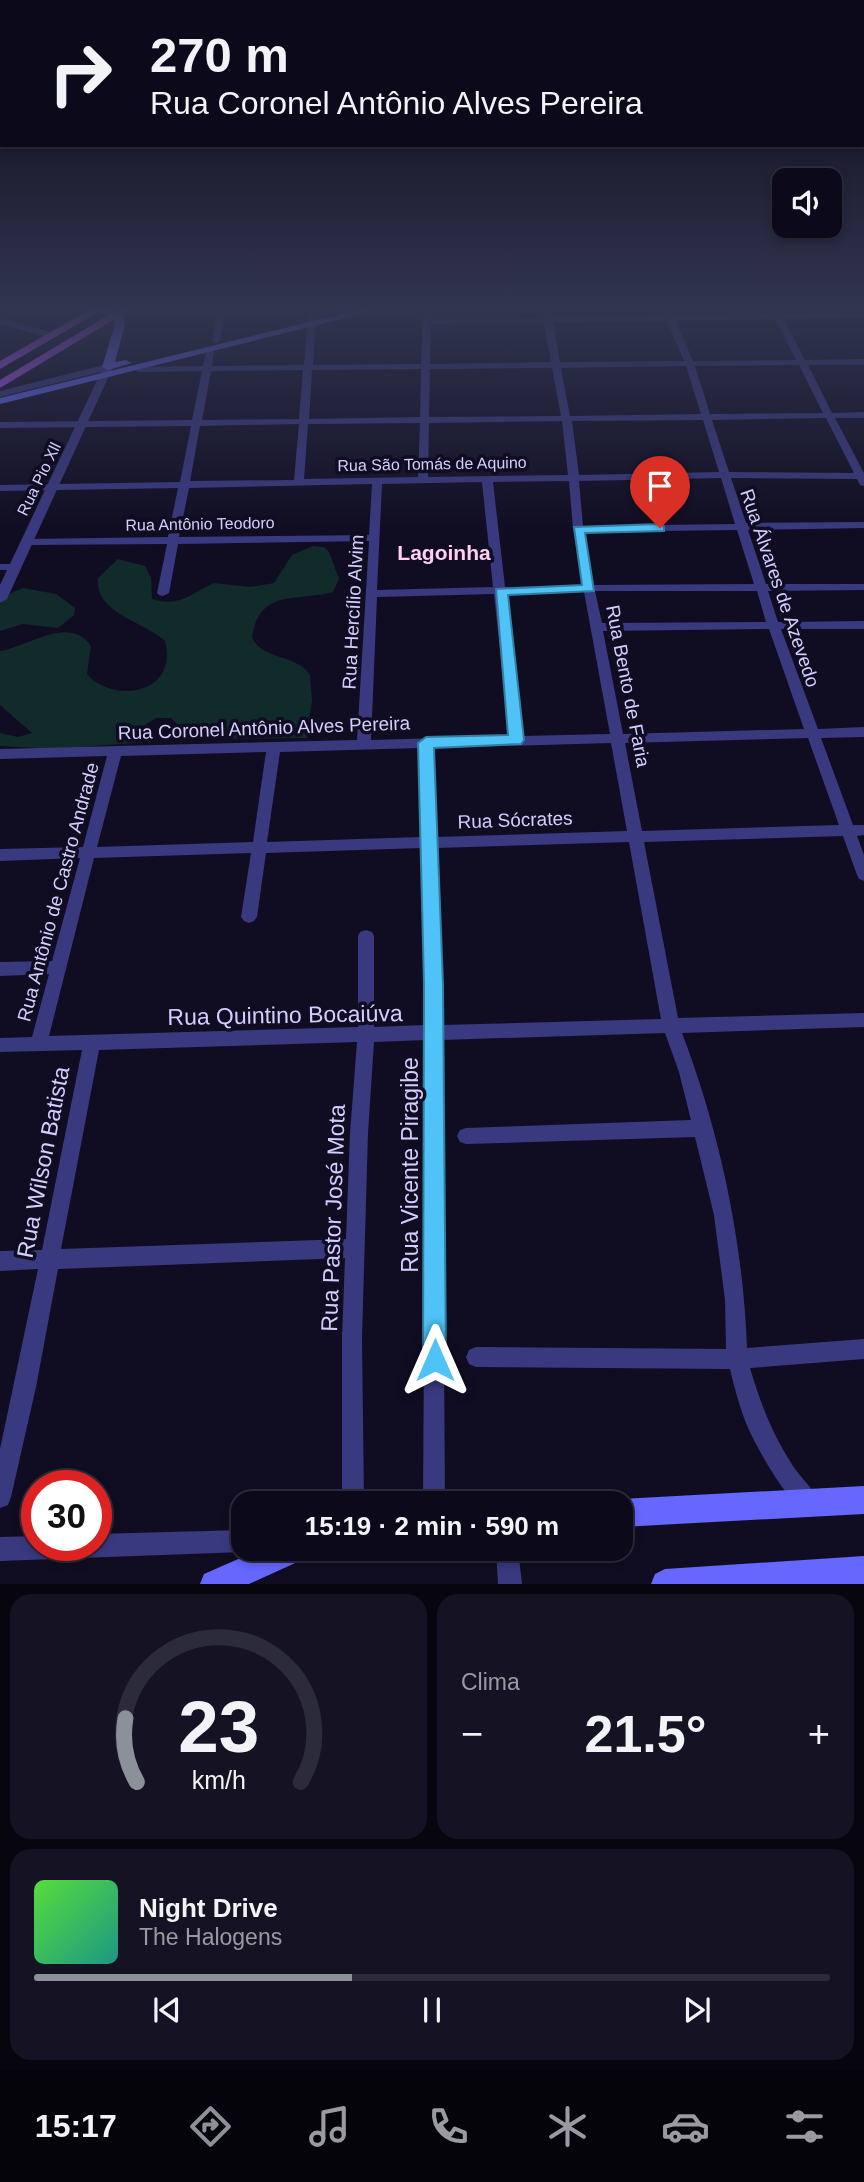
<!DOCTYPE html>
<html lang="pt">
<head>
<meta charset="utf-8">
<style>
  body { margin:0; font-family:Helvetica,sans-serif; background:#151323; color:#f1f3f6; height:100vh; display:flex; flex-direction:column; font-size:26px; white-space:nowrap }
  * { box-sizing:border-box; margin:0 }
  p { font-size:23px; color:#9a9aa2 }
  .icon { flex:none; width:38px; height:38px; fill:none; stroke:currentColor; stroke-width:2; stroke-linecap:round; stroke-linejoin:round }
  .map { position:relative; height:1584px; overflow:hidden }
  .drawer { display:flex; flex-direction:column; gap:10px; padding:10px; background:#07060e; flex:1 }
  .drawer>* { flex:none }
  .top-card { position:absolute; left:0px; top:0px; width:864px; height:147px; box-shadow:0 4px 10px #0003,0 0 0 2px #2c2b39; background:#0c0a1a; color:#f1f3f6; overflow:hidden }
  .fabs { position:absolute; left:772px; top:168px; display:grid; gap:14px }
  .fabs a { display:grid; place-items:center; width:70px; height:70px; border-radius:14px; background:#0c0a1a; box-shadow:0 4px 10px #0003,0 0 0 2px #2c2b39; font-size:35px }
  .speed { position:absolute; left:21px; top:1470px; display:flex; gap:14px; font-size:35px; font-weight:700; text-align:center }
  .speed>* { display:grid; place-content:center; width:91px; height:91px; border-radius:50%; background:#0c0a1a; box-shadow:0 4px 10px #0003,0 0 0 2px #2c2b39; line-height:1 }
  .speed .limit { border:10px solid #d22; background:#fff; color:#111 }
  .pin { position:absolute; display:grid; place-items:center; width:60px; height:60px; color:#fff; margin:-72px -30px; border-radius:50% 50% 50% 0; rotate:-45deg; box-shadow:0 0 7px #0007 }
  .pin .icon { rotate:45deg }
  .me { position:absolute; width:77px; margin:-38px; rotate:0deg; stroke-linejoin:round; filter:drop-shadow(0 0 5px #0008) }
  .turn { display:flex; align-items:center; gap:24px; height:147px; padding:0 35px; font-size:32px }
  .turn .icon { width:91px; height:91px; stroke-width:2.5 }
  .turn b { display:block; font-size:49px; line-height:60px }
  .big { font-size:52px; font-weight:700; line-height:1.1 }
  .drawer .card { flex:1; display:flex; flex-direction:column; justify-content:center; gap:10px; min-width:0; padding:0 24px; border-radius:21px; background:#151323 }
  .drawer .dial { align-items:center; gap:0 }
  .dial svg { height:182px; overflow:visible; fill:none; stroke:#2c2b39; stroke-width:7; stroke-linecap:round; text-anchor:middle }
  .dial text { fill:#f1f3f6; stroke:none }
  .song { display:flex; align-items:center; gap:21px }
  .cover { width:84px; height:84px; border-radius:10px; background:linear-gradient(135deg,hsl(110 70% 55%),hsl(170 70% 35%)) }
  .played { height:7px; border-radius:4px; background:linear-gradient(90deg,#8c9099 40%,#2c2b39 40%) }
  .keys { display:flex; justify-content:space-around; direction:ltr }
  .heat { display:flex; justify-content:space-between; align-items:center; font-size:38px; direction:ltr }
  .drawer .tiles { flex:1; display:grid; gap:10px; grid-template-columns:1fr 1fr }
  .card:last-child { grid-column:span 2 }
  .trip { position:absolute; left:231px; top:1491px; width:402px; height:70px; border-radius:21px; background:#0c0a1a; box-shadow:0 4px 10px #0003,0 0 0 2px #2c2b39; font-weight:700; line-height:70px; text-align:center }
  .menu { display:flex; height:112px; justify-content:space-around; align-items:center; background:#05040a; color:#9a9aa2 }
  .menu .icon { width:49px; height:49px }
  .menu .current { color:#8c9099 }
  .menu b { font-size:32px; color:#f1f3f6 }
  .map>svg:first-child { display:block }
  .green { fill:#112b2a }
  .lines { fill:none; stroke-linecap:round; stroke-linejoin:round }
  .minor { fill:#393980; fill-rule:evenodd }
  .tertiary { fill:#393980; fill-rule:evenodd }
  .secondary { fill:#6667fe; fill-rule:evenodd }
  .primary { fill:#ba57fe; fill-rule:evenodd }
  .route { fill:#4fc3f7; stroke:#337fa1; stroke-width:2 }
  .labels { text-anchor:middle; dominant-baseline:central; stroke-width:7; stroke-linejoin:round; paint-order:stroke }
  .far-street-label { font-size:16px; fill:#d3ceff; stroke:#100d22 }
  .street-label { font-size:19px; fill:#d3ceff; stroke:#100d22 }
  .far-district-label { font-size:21px; font-weight:bold; fill:#ffd0ef; stroke:#100d22 }
  .near-street-label { font-size:23px; fill:#d3ceff; stroke:#100d22 }
</style>
</head>
<body>
<div class="map">
<svg width="864" height="1584" viewBox="0 0 864 1584">
  <rect width="100%" height="100%" fill="#100d22"/>
  <!-- green -->
  <g class="green">
    <path d="M313 546 324 547 329 552 339 579 333 592C296 602 259 588 252 638 264 661 297 654 310 675L312 700 307 738 211 739 186 733 171 718H156L146 724 145 742 56 749 0 746V733L18 737 32 733 0 705V651C27 647 70 614 91 646L87 674C112 704 179 695 165 641 145 622 94 613 98 578L118 559 145 566 151 578 152 599C179 608 192 593 214 583L251 587 274 583 292 555Z"/>
    <path d="M23 588 56 594 75 608 74 615 58 628 23 624 0 631V604L11 593Z"/>
  </g>
  <g class="lines">
    <!-- minor -->
    <g class="minor">
      <path d="M218 310H226L220 341 216 344 212 341Z"/>
      <path d="M423 310H431V319L543 318 542 310H550L552 317 665 316 663 310H671L673 316 773 314 771 310H779L781 314 864 313V317L784 319 805 360 864 359V365H808L832 413 864 412V418H835L864 473V486L860 485 857 479 731 478 746 523 864 522V528L748 530 766 584H864V590L768 591 778 622 864 621V629H781L818 729 864 727V737L821 738 853 825H864V835L857 836 864 855V881L859 879 857 875 843 836 644 842 678 1018 864 1013V1027L682 1033C720 1133 743 1241 747 1348L864 1339V1359L750 1368C761 1405 772 1433 793 1466 801 1478 813 1488 819 1502L816 1510 808 1513C787 1504 752 1440 744 1418 738 1402 734 1385 730 1369L476 1367 469 1364 466 1357 469 1350 476 1347 726 1349 725 1300 714 1215 695 1137 466 1144 460 1142 457 1136 460 1130 466 1128 691 1120 679 1072 665 1033 442 1040 445 1503H423L426 1040 374 1042 368 1133 362 1338 364 1503H342V1338L345 1258 58 1269 36 1387 11 1497 8 1505 0 1508V1449L38 1269 0 1271V1251L42 1250 82 1050 0 1052V1038L32 1037 49 974 0 976V962L52 961 80 858 0 861V849L83 847 107 756 0 759V749L357 740 369 541 178 544 169 593 163 596 159 595 157 593 167 544 27 545 21 542 27 539 168 537 178 488 0 491V485L180 482 191 426 0 428V422L192 420 202 371 139 372 136 371V367L203 366 206 352 210 349 214 352 212 366 304 365 308 318 312 316 316 318 313 365 421 364ZM775 319 796 360 693 361 676 321ZM667 321 684 361 560 362 553 322ZM544 323 551 362 430 364 431 324ZM799 365 823 413 710 414 695 366ZM686 366 701 414 570 416 561 368ZM552 368 561 416 429 417 430 369ZM421 369 420 417 309 419 312 370ZM303 370 299 419 202 420 211 371ZM826 418 854 473 729 472 712 420ZM703 420 719 472 579 475 572 421ZM562 421 568 475 428 477 429 423ZM420 423 418 477 304 479 308 424ZM299 424 294 480 190 481 200 426ZM721 478 735 524 583 526 579 481ZM569 481 573 529 583 585 505 587 493 482ZM482 482 493 587 377 590 382 484ZM372 484 369 535 179 537 189 488ZM737 530 754 584 594 585 584 532ZM595 591H757L766 622 602 623ZM584 592 610 734 522 736 506 594ZM494 594 509 736 371 740 377 597ZM769 629 804 729 623 734 603 631ZM808 738 839 825 642 831 625 743ZM611 743 627 831 436 837 433 748ZM419 748 421 837 267 842 280 752ZM266 752 253 842 97 847 121 756ZM629 842 661 1019 442 1025 436 848ZM422 848 425 1025 374 1027V936L372 932 366 930 360 932 358 936V1027L49 1036 94 858 251 853 241 917 244 921 249 923 254 921 257 917 266 853ZM357 1042 350 1133 346 1239 61 1249 99 1050Z"/>
      <path d="M0 318 55 333 56 335 52 338 0 324Z"/>
      <path d="M0 564H14L20 567 14 570H0Z"/>
      <path d="M243 1530V1549H251L243 1552 0 1561V1537L37 1536V1545H96V1534Z"/>
      <path d="M496 1549H518L522 1584H498Z"/>
    </g>
    <!-- tertiary -->
    <path class="tertiary" d="M108 364 113 367 7 599 0 603V585L101 372 0 397V391Z"/>
    <!-- secondary -->
    <g class="secondary">
      <path d="M110 310 123 313 125 324 115 362 126 360 132 363 108 370 102 367 115 324 114 317 90 311Z"/>
      <path d="M358 310H377L0 404V398Z"/>
      <path d="M864 1486V1514L621 1527V1503H611L621 1499Z"/>
      <path d="M261 1549H308L304 1559 249 1584H200L204 1574Z"/>
      <path d="M864 1556V1584H651L655 1574 665 1569Z"/>
    </g>
    <!-- primary -->
    <g class="primary">
      <path d="M89 310H102L0 369V361Z"/>
      <path d="M117 310H130L0 388V380Z"/>
    </g>
  </g>
  <!-- sky -->
  <linearGradient id="sky" x2="0" y2="1"><stop stop-color="#090713"/><stop offset="0.58" stop-color="#31354f"/><stop offset="1" stop-color="#31354f" stop-opacity="0"/></linearGradient>
  <rect width="864" height="532" fill="url(#sky)"/>
  <!-- route -->
  <path class="route" d="M660 524 664 526V531L585 533 594 591 508 595 524 740 521 744 434 748 443 984 446 1360 443 1368 435 1371 426 1368 423 1360 424 984 418 743 426 737 508 735 496 589 582 585 574 527Z"/>
  <g class="labels">
    <!-- far-street labels -->
    <g class="far-street-label">
      <text transform="translate(432 464) rotate(-1)">Rua São Tomás de Aquino</text>
      <text transform="translate(39 479) rotate(-64)">Rua Pio Xll</text>
      <text transform="translate(200 524) rotate(-1)">Rua Antônio Teodoro</text>
    </g>
    <!-- street labels -->
    <g class="street-label">
      <text transform="translate(780 588) rotate(71)">Rua Álvares de Azevedo</text>
      <text transform="translate(353 612) rotate(-87)">Rua Hercílio Alvim</text>
      <text transform="translate(628 686) rotate(79)">Rua Bento de Faria</text>
      <text transform="translate(264 728) rotate(-2)">Rua Coronel Antônio Alves Pereira</text>
      <text transform="translate(515 820) rotate(-2)">Rua Sócrates</text>
      <text transform="translate(58 892) rotate(-75)">Rua Antônio de Castro Andrade</text>
    </g>
    <!-- far-district labels -->
    <g class="far-district-label">
      <text x="444" y="552">Lagoinha</text>
    </g>
    <!-- near-street labels -->
    <g class="near-street-label">
      <text transform="translate(285 1015) rotate(-1)">Rua Quintino Bocaiúva</text>
      <text transform="translate(43 1162) rotate(-79)">Rua Wilson Batista</text>
      <text transform="translate(410 1165) rotate(-90)">Rua Vicente Piragibe</text>
      <text transform="translate(333 1218) rotate(-88)">Rua Pastor José Mota</text>
    </g>
  </g>
</svg>
<div class="fabs">
<a><svg class="icon" aria-label="sound" viewBox="0 0 24 24"><path d="M4 9h4l5-4v14l-5-4H4zM17 9q2 3 0 6"/></svg></a>
</div>
<div class="speed"><div class="limit">30</div></div>
<div class="pin" style="left:660px;top:528px;background:#d93025"><svg class="icon" aria-label="arrive" viewBox="0 0 24 24"><path d="M6 21V4h12l-3 4 3 4H6"/></svg></div>
<svg class="me" style="left:435px;top:1360px" viewBox="-20 -20 40 40"><path d="M0-17L14 15 0 8-14 15z" fill="#4fc3f7" stroke="#fff" stroke-width="4"/></svg>
<div class="trip">15:19 · 2 min · 590 m</div>
<div class="top-card">
<div class="turn"><svg class="icon" aria-label="right" viewBox="0 0 24 24"><path d="M7 20v-9h11M14 6l5 5-5 5"/></svg><div><b>270 m</b>Rua Coronel Antônio Alves Pereira</div></div>
</div>
</div>
<section class="drawer">
<div class="tiles">
<div class="card dial"><svg viewBox="0 0 100 80">
<path d="M14 69A42 42 0 1 1 86 69"/>
<path d="M14 69A42 42 0 0 1 9 41" stroke="#8c9099"/>
<text x="50" y="56" font-size="32" font-weight="700">23</text>
<text x="50" y="72" font-size="11">km/h</text>
</svg></div>
<div class="card"><p>Clima</p>
<div class="heat"><a>−</a><b class="big">21.5°</b><a>+</a></div>
</div>
<div class="card">
<div class="song"><i class="cover"></i><div><b>Night Drive</b><p>The Halogens</p></div></div>
<div class="played"></div>
<div class="keys"><svg class="icon" aria-label="previous" viewBox="0 0 24 24"><path d="M18 5L8 12l10 7zM5 5v14"/></svg><svg class="icon" aria-label="pause" viewBox="0 0 24 24"><path d="M8 5v14M16 5v14"/></svg><svg class="icon" aria-label="next" viewBox="0 0 24 24"><path d="M6 5l10 7-10 7zM19 5v14"/></svg></div>
</div>
</div>
</section>
<nav class="menu">
<b>15:17</b>
<svg class="icon current" aria-label="directions" viewBox="0 0 24 24"><path d="M12 3l9 9-9 9-9-9zM9 14v-3h6M13 9l2 2-2 2"/></svg>
<svg class="icon" aria-label="music" viewBox="0 0 24 24"><path d="M9 18V5l10-2v13"/><circle cx="6" cy="18" r="3"/><circle cx="16" cy="16" r="3"/></svg>
<svg class="icon" aria-label="phone" viewBox="0 0 24 24"><path d="M5 4h4l2 5-3 2q2 4 5 5l2-3 5 2v4C11 20 4 13 5 4z"/></svg>
<svg class="icon" aria-label="climate" viewBox="0 0 24 24"><path d="M12 3v18M4 7l16 10M4 17L20 7"/></svg>
<svg class="icon" aria-label="car" viewBox="0 0 24 24"><path d="M5 17H2v-5l4-1 3-4h7l3 4 3 1v5h-3M9 17h6M6 11h13"/><circle cx="7" cy="17" r="2"/><circle cx="17" cy="17" r="2"/></svg>
<svg class="icon" aria-label="filters" viewBox="0 0 24 24"><path d="M4 7h16M4 17h16"/><circle cx="9" cy="7" r="2"/><circle cx="15" cy="17" r="2"/></svg>
</nav>
</body>
</html>
